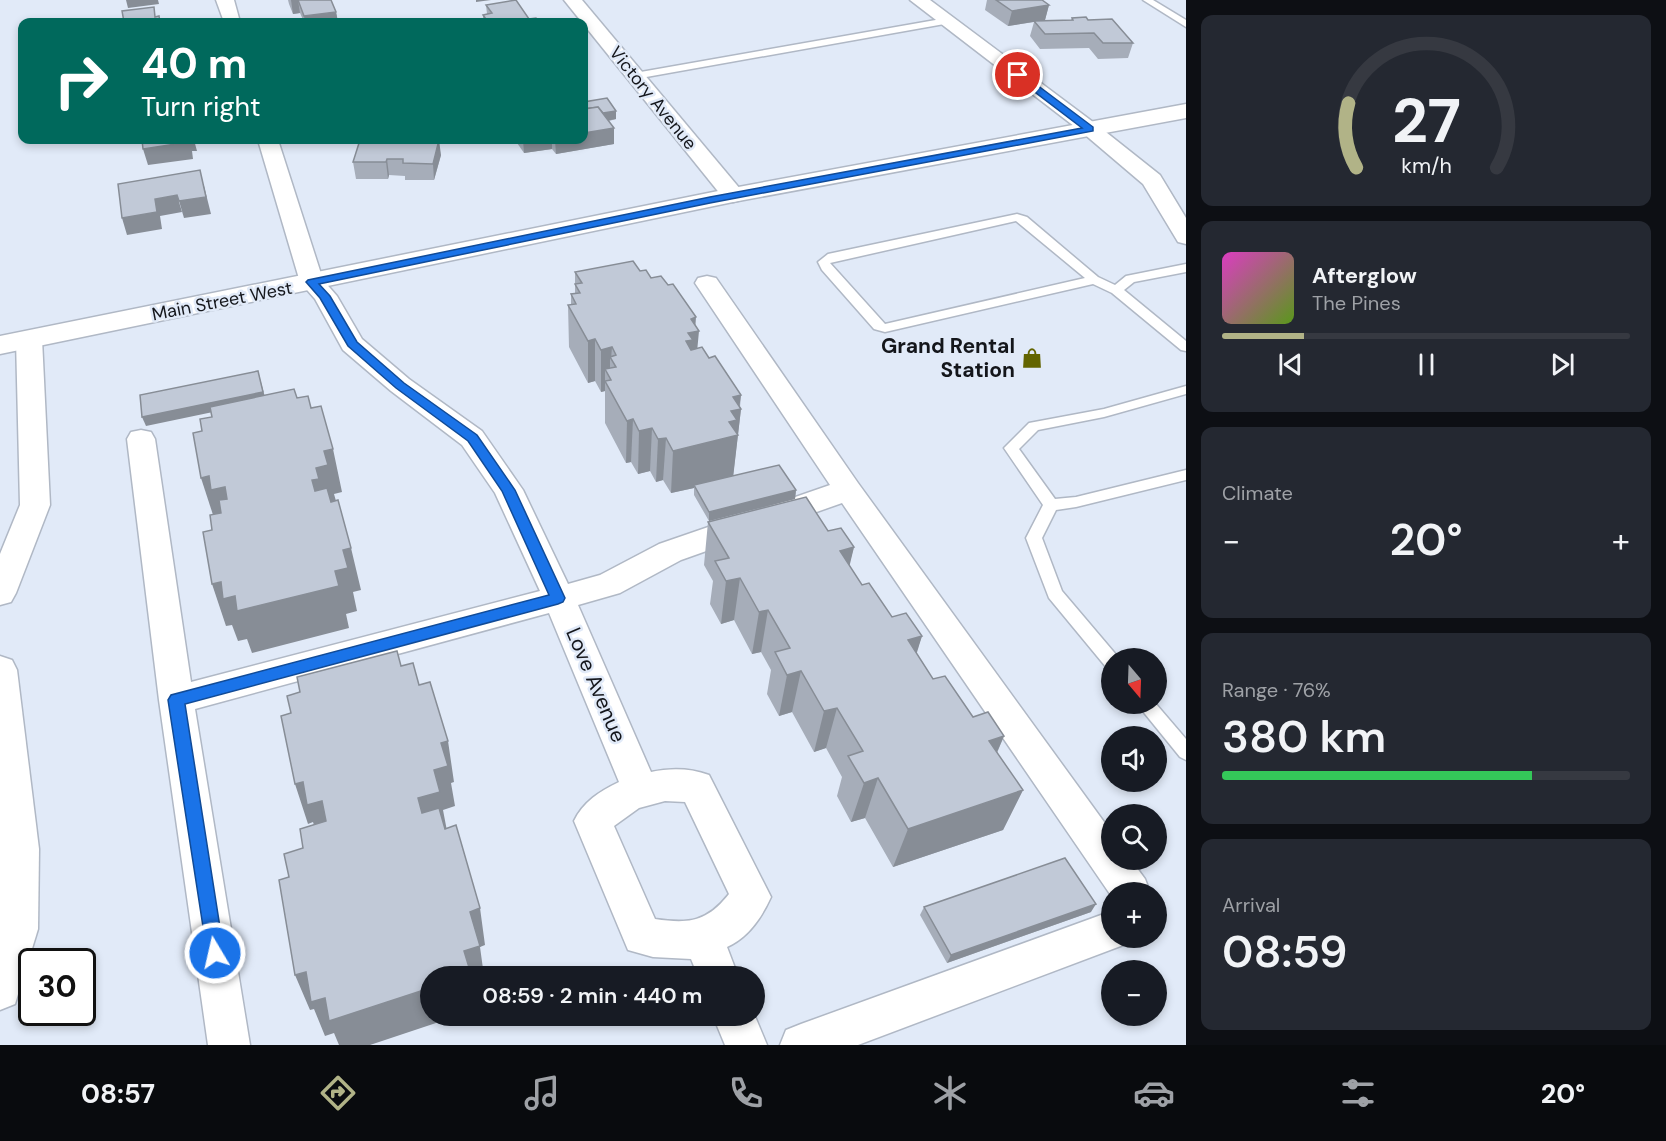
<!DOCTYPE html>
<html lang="en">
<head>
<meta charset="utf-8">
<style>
  body { margin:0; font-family:"DM Sans",sans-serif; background:#242831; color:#f1f3f6; height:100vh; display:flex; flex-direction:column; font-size:22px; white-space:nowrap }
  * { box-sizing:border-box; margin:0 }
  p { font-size:20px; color:#9ea1a6 }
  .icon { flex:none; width:33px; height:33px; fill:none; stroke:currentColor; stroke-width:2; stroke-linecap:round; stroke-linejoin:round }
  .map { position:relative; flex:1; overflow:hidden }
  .sheet { display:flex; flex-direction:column; gap:15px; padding:15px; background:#0d0f14; width:480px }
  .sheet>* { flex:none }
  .guide { position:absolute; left:18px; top:18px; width:570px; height:126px; border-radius:12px; box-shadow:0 3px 9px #0003; background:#00695c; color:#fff; overflow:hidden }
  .needle { width:39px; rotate:161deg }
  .tools { position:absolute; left:1101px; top:648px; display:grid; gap:12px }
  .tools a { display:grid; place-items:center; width:66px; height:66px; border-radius:50%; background:#171b24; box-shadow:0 3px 9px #0003; font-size:30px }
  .speed { position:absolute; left:18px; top:948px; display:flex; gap:12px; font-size:30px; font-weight:700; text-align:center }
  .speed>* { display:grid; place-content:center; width:78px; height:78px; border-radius:50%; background:#171b24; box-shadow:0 3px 9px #0003; line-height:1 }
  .speed .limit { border:3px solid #111; border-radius:9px; background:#fff; color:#111 }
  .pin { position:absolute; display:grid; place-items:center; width:51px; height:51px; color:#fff; margin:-26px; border:3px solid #fff; border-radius:50%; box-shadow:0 2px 6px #0007 }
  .me { position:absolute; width:66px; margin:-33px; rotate:351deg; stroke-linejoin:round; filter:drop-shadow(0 0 4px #0008) }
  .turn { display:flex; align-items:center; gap:21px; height:126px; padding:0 24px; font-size:27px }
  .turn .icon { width:78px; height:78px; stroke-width:2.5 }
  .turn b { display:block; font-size:42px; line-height:51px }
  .big { font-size:45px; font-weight:600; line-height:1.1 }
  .sheet .card { flex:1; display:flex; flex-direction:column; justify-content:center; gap:9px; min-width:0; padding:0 21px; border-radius:12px; background:#242831 }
  .sheet .dial { align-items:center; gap:0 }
  .dial svg { height:156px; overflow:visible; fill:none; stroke:#363941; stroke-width:7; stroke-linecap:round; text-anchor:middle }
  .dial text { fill:#f1f3f6; stroke:none }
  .song { display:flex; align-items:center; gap:18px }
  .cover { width:72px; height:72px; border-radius:9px; background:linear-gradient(135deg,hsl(310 70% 55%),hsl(90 70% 35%)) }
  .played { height:6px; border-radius:3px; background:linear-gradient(90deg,#b1b387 20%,#363941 20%) }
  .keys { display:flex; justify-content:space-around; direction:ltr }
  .heat { display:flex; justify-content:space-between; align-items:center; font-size:33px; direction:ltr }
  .charge { height:9px; border-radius:4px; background:linear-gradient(90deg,#34c759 76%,#363941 0) }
  .trip { position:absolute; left:420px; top:966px; width:345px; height:60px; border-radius:30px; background:#171b24; box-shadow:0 3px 9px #0003; font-weight:600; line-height:60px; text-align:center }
  .tab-bar { display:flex; height:96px; justify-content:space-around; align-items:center; background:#090b0e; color:#9ea1a6 }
  .tab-bar .icon { width:42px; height:42px }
  .tab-bar .selected { color:#b1b387 }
  .tab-bar b { font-size:27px; color:#f1f3f6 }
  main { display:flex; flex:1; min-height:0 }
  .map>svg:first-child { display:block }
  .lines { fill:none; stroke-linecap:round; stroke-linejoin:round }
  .service-casing { stroke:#b0b8c5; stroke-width:3 }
  .minor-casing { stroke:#b0b8c5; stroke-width:3 }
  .secondary-casing { stroke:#b0b8c5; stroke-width:3 }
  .service { fill:#fff; fill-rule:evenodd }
  .minor { fill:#fff; fill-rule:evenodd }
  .secondary { fill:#fff; fill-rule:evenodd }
  .wall { fill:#a6adb9 }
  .shaded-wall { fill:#878d96 }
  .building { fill:#c1c9d7; stroke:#878d96; stroke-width:1.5 }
  .route { fill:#1a73e8; stroke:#114b97; stroke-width:1.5 }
  .labels { text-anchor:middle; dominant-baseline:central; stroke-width:5; stroke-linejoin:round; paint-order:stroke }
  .far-street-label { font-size:18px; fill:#14161b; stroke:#e1eaf8 }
  .poi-label { font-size:21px; font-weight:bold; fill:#14161b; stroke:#e1eaf8; text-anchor:end }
  .street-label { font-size:21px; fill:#14161b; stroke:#e1eaf8 }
</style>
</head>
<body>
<main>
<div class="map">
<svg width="1186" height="1045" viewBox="0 0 1186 1045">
  <rect width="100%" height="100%" fill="#e1eaf8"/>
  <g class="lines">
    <!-- service casing -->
    <g class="service-casing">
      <g id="service">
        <path d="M1143 0H1153L1186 20V27Z"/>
        <path d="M947 18 950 19V23L635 79 630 76 635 73Z"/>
        <path d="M1017 214 1027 217 1098 277 1115 285 1126 276 1186 264V272L1134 282 1124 290 1186 341V351L1181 350 1112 293 1093 284 885 332 874 329 822 270 818 262 828 254ZM1016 221 1085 278 885 324 830 263Z"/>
        <path d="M1186 386V394L1104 417 1038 430 1019 449 1055 499 1076 497 1186 470V480L1076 507 1056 510 1042 538 1062 591 1118 657 1112 658V669L1106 667 1049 598 1026 538 1043 505 1004 448 1029 423 1104 409Z"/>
        <path d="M1137 704H1156L1186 739V760L1180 757Z"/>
      </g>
    </g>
    <!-- minor casing -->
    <g class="minor-casing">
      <g id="minor">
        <path d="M216 0H234L240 22H224Z"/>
        <path d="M564 0H582L741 190 744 195 741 200 733 202 725 200Z"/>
        <path d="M910 0H930L1097 125 1160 175 1186 218V244L1178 242 1143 184 1083 133Z"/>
        <path d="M258 140H278L323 280 337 296 362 339 409 379 482 431 523 490 568 584 600 575 659 544 830 485 695 283 698 278 707 276 716 278 858 483 1112 833V860H1131L1145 879 1150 892H1112V897L842 503 681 560 620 593 578 605 651 772C670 768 690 768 709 775L771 897C762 917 748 938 727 947L738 976H698L691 959 653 957 628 950 574 821C583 802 600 791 619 782L549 613 195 709 250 1045H208L159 700 127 439 131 432 141 430 151 432 155 439 191 682 540 591 495 493 462 445 391 391 343 350 315 299 300 282ZM665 801 685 802 729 894C707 922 689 924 655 919L614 826 639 808Z"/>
        <path d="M29 331 38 333 42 339 50 505 16 593 11 602 0 605V554L20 505 16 339 20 333Z"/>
        <path d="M0 656 12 660 17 670 39 849 38 929 15 1004 0 1010Z"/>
        <path d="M1112 911V938H1129L1126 944 858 1045H780L786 1030 801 1024Z"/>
        <path d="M754 1014 767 1045H725L713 1016Z"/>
      </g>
    </g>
    <!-- secondary casing -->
    <g class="secondary-casing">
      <path id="secondary" d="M1186 104V118L733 202 0 354V336L733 188Z"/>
    </g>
    <!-- service -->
    <use href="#service" class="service"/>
    <!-- minor -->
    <use href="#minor" class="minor"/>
    <!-- secondary -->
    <use href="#secondary" class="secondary"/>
  </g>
  <!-- wall -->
  <g class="wall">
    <path d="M288 0H331L336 12 338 22H304L300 13 293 14 289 4Z"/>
    <path d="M987 0H1042L1049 5 1045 20 1041 21 1071 20 1072 18 1088 20 1133 43 1128 58 1098 59 1089 48 1040 49 1030 36 1034 22 1008 26 985 10Z"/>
    <path d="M486 5 529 19 539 22H483V15L487 14Z"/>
    <path d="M607 98 616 119 609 121 614 144 556 154 552 149 524 153 515 140H584Z"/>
    <path d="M360 140 441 155 434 180H405V176L389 175 388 179H356L353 162Z"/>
    <path d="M640 271 651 278 695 326 697 348 709 358 741 395 740 407 741 409 733 476 796 490 795 499 709 521 694 495V488L671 493 663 480 656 482 650 471 638 474 631 462 626 463 605 423V391L601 392 595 381 588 383 569 347 568 305H571V294H575V272Z"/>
    <path d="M708 522 828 531 854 547 849 565 862 585 892 617 922 636 916 653 933 679 973 717 1004 736 997 753 1023 790 1003 830 893 867 865 818 851 822 837 796 842 777 826 748 814 752 792 712 779 716 767 694 771 670 761 652 752 654 734 620 721 624 710 604 713 581 704 565Z"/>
    <path d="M924 907 1091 912 947 963 920 915Z"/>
  </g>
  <!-- shaded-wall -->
  <g class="shaded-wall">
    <path d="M126 0H158L159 4 128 8Z"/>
    <path d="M291 0H298L300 13 293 14Z"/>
    <path d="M476 0H491L476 2Z"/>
    <path d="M1049 5 1045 20 1008 26 1012 11Z"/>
    <path d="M336 12 338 22H305L304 16Z"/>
    <path d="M616 111V119L584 125V116Z"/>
    <path d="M614 128V144L556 154 555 140H584V133Z"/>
    <path d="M188 140H194L197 151H192L193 159 148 165 143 149Z"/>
    <path d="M439 140 441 155 434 180 433 164Z"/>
    <path d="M523 140H552V149L524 153Z"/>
    <path d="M387 159 389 175 388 179 386 162Z"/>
    <path d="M204 186 211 214 184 218 179 201Z"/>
    <path d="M177 195 182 212 160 216 162 229 127 235 122 218 155 199Z"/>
    <path d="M696 317 695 331H699L695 373 686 341 691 319Z"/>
    <path d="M595 339V381L588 383V341Z"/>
    <path d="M612 347 611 359 610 357V378L605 369V391L601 392V350Z"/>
    <path d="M258 371 266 401 146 426 142 417Z"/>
    <path d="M741 395 739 409H741L733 478 694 485V488L671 493 673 451 729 422 733 397Z"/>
    <path d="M633 419 631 462 626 463 627 421Z"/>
    <path d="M652 428 650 471 638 474 639 431Z"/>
    <path d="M666 438 663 480 656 482 658 439Z"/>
    <path d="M333 449 342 492 334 494 338 508 322 523 312 480 316 468 324 451Z"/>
    <path d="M209 476 225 487 238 529 215 521 201 478Z"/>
    <path d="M796 490 795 499 709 521V512Z"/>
    <path d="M854 547 844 589 840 551Z"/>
    <path d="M351 548 361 590 353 592 357 611 346 614 349 628 252 653 247 639 238 641 232 625 226 626 212 584 221 582 335 571 343 550Z"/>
    <path d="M740 578 734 620 721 624 726 581Z"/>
    <path d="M768 610 761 652 752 654 759 612Z"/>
    <path d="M922 636 909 678 908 640Z"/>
    <path d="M801 671 792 712 779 716 787 675Z"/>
    <path d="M837 708 826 748 814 752 824 711Z"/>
    <path d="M1004 736 986 777 989 741Z"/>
    <path d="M448 741 454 782 451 783 455 806 443 810 447 831 426 837 418 798 434 770 441 743Z"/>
    <path d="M878 778 865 818 851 822 864 783Z"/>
    <path d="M303 782 322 801 334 840 320 844 313 822 308 824 295 784Z"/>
    <path d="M1023 790 1003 830 893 867 908 829Z"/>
    <path d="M1096 904 1091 912 947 963 951 955Z"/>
    <path d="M480 908 485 945 480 947 484 976H464V951L470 912Z"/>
    <path d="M306 972 325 998 430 988V1016H457L370 1045H339L334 1033 325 1036 314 1009 310 1010 295 975Z"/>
  </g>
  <!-- building -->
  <g class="building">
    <path d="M298 0H331L336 12 304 16Z"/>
    <path d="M516 0 529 19 536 18 539 22H498L497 21 488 22 483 15 492 13 486 5Z"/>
    <path d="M996 0H1042L1049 5 1012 11Z"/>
    <path d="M154 7 155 17 159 16 160 22H124L122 11Z"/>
    <path d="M1086 17 1088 20 1112 19 1133 43H1103L1094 33 1045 34 1034 21 1073 20 1072 18Z"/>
    <path d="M607 98 616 111 603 113 598 107 584 109V102Z"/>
    <path d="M598 107 614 128 584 133V109Z"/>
    <path d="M142 140H188L189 142 143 149Z"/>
    <path d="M360 140H439L433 164 403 163V159H387L386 162H353Z"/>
    <path d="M200 170 206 197 179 201 177 195 155 199 157 212 122 218 118 184Z"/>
    <path d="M633 261 640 271 646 270 651 278 661 276 668 285 673 284 696 317 691 319 699 331 688 333 693 340 686 341 691 350 702 347 709 358 715 356 741 395 733 397 741 409 731 411 737 420 729 422 738 435 673 451 666 438 658 439 652 428 639 431 633 419 627 421 605 381 611 380 605 369 616 367 610 357 616 355 612 347 601 350 595 339 588 341 568 305 576 304 571 294 580 293 575 284 582 283 575 272Z"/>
    <path d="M258 371 263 392 142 417 140 395Z"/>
    <path d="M294 389 297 398 308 396 311 408 321 406 333 449 324 451 328 465 316 468 319 479 312 480 315 491 327 488 331 502 338 500 351 548 343 550 348 568 335 571 339 586 237 611 235 596 223 599 221 582 212 584 203 532 212 530 210 515 221 513 219 500 227 499 225 487 211 490 209 476 201 478 193 433 202 431 200 419 212 417 210 407Z"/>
    <path d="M779 465 796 490 709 512 694 485Z"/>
    <path d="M806 497 828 531 841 528 854 547 840 551 862 585 869 583 892 617 906 613 922 636 908 640 933 679 945 676 973 717 988 712 1004 736 989 741 1023 790 908 829 878 778 864 783 848 756 863 751 837 708 824 711 801 671 787 675 775 652 790 648 768 610 759 612 740 578 726 581 715 561 729 558 708 522Z"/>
    <path d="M397 651 401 666 413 663 419 685 430 682 448 741 441 743 448 766 434 770 440 792 418 798 422 813 439 808 445 829 456 825 480 908 470 912 480 946 464 951 471 974 464 976H430V988L329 1021 325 998 311 1002 306 972 295 975 279 880 289 877 284 854 303 848 300 829 326 821 322 801 307 805 303 782 295 784 281 716 291 713 287 696 300 692 297 677Z"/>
    <path d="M1065 858 1096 904 951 955 924 907Z"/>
  </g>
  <!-- route -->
  <path class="route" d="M1015 73H1021L1093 127V131L710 203 319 284 330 296 357 342 404 383 477 435 515 490 565 598 563 602 558 604 185 704 224 953 221 959 215 962 208 959 168 700 171 695 549 595 502 491 468 441 396 388 348 346 320 298 306 282 308 280 710 197 1082 128 1015 77Z"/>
  <!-- icons -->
  <defs>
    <g id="shop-bare" transform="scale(1.62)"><path d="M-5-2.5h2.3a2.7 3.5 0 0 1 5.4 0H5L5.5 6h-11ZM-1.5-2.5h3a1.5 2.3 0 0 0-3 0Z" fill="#626400" stroke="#e1eaf8" stroke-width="2.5" paint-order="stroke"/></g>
  </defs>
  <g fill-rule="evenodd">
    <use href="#shop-bare" x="1032" y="358"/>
  </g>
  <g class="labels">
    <!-- far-street labels -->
    <g class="far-street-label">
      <text transform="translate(653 98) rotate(51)">Victory Avenue</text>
      <text transform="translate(222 301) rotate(-11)">Main Street West</text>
    </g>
    <!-- poi labels -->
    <g class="poi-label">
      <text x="1015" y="346">Grand Rental<tspan x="1015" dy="24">Station</tspan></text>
    </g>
    <!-- street labels -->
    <g class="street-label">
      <text transform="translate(596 685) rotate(67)">Love Avenue</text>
    </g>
  </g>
</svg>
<div class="tools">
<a><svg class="needle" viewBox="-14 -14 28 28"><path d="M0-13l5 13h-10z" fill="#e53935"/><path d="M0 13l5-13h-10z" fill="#9ea1a6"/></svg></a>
<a><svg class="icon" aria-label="sound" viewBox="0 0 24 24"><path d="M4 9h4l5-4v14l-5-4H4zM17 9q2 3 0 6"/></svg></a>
<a><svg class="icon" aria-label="search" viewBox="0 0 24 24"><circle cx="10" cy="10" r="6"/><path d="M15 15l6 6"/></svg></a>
<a>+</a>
<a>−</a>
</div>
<div class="speed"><div class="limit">30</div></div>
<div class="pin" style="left:1018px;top:75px;background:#d93025"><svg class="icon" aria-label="arrive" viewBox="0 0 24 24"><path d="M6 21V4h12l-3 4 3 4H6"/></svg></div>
<svg class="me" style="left:215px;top:953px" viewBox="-20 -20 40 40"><circle r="17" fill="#1a73e8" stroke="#fff" stroke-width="3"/><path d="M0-11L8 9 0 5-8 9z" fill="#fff"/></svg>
<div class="trip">08:59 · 2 min · 440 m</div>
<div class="guide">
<div class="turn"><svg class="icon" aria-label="right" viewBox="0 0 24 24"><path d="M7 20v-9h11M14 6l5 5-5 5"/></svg><div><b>40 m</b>Turn right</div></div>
</div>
</div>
<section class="sheet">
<div class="card dial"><svg viewBox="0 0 100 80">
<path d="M14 69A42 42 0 1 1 86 69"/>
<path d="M14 69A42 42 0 0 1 10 36" stroke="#b1b387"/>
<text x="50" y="56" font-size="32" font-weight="700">27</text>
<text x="50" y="72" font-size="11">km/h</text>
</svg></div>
<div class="card">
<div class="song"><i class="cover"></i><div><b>Afterglow</b><p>The Pines</p></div></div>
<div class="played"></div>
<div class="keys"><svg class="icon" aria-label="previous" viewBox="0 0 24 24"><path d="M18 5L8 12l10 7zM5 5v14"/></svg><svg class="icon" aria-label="pause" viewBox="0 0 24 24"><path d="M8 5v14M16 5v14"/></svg><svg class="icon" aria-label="next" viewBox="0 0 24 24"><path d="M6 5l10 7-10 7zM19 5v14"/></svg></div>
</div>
<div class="card"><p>Climate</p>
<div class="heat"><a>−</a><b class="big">20°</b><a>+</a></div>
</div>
<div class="card"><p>Range · 76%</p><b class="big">380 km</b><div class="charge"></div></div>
<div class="card"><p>Arrival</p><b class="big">08:59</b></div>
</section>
</main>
<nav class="tab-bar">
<b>08:57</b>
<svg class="icon selected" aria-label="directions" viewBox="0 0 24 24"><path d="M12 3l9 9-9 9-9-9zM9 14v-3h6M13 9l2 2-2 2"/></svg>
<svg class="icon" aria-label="music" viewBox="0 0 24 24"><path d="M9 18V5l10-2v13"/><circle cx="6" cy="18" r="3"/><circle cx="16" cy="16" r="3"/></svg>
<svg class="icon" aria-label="phone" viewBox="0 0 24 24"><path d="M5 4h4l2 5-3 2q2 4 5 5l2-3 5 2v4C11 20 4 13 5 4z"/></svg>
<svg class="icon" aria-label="climate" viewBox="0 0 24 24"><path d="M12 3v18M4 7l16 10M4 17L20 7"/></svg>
<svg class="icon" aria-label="car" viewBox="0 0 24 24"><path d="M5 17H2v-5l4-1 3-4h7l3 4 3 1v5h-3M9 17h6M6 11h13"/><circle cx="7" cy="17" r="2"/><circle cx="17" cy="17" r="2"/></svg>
<svg class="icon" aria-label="filters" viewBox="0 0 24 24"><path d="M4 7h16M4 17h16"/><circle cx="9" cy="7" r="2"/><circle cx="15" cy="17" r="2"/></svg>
<b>20°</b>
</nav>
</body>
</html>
